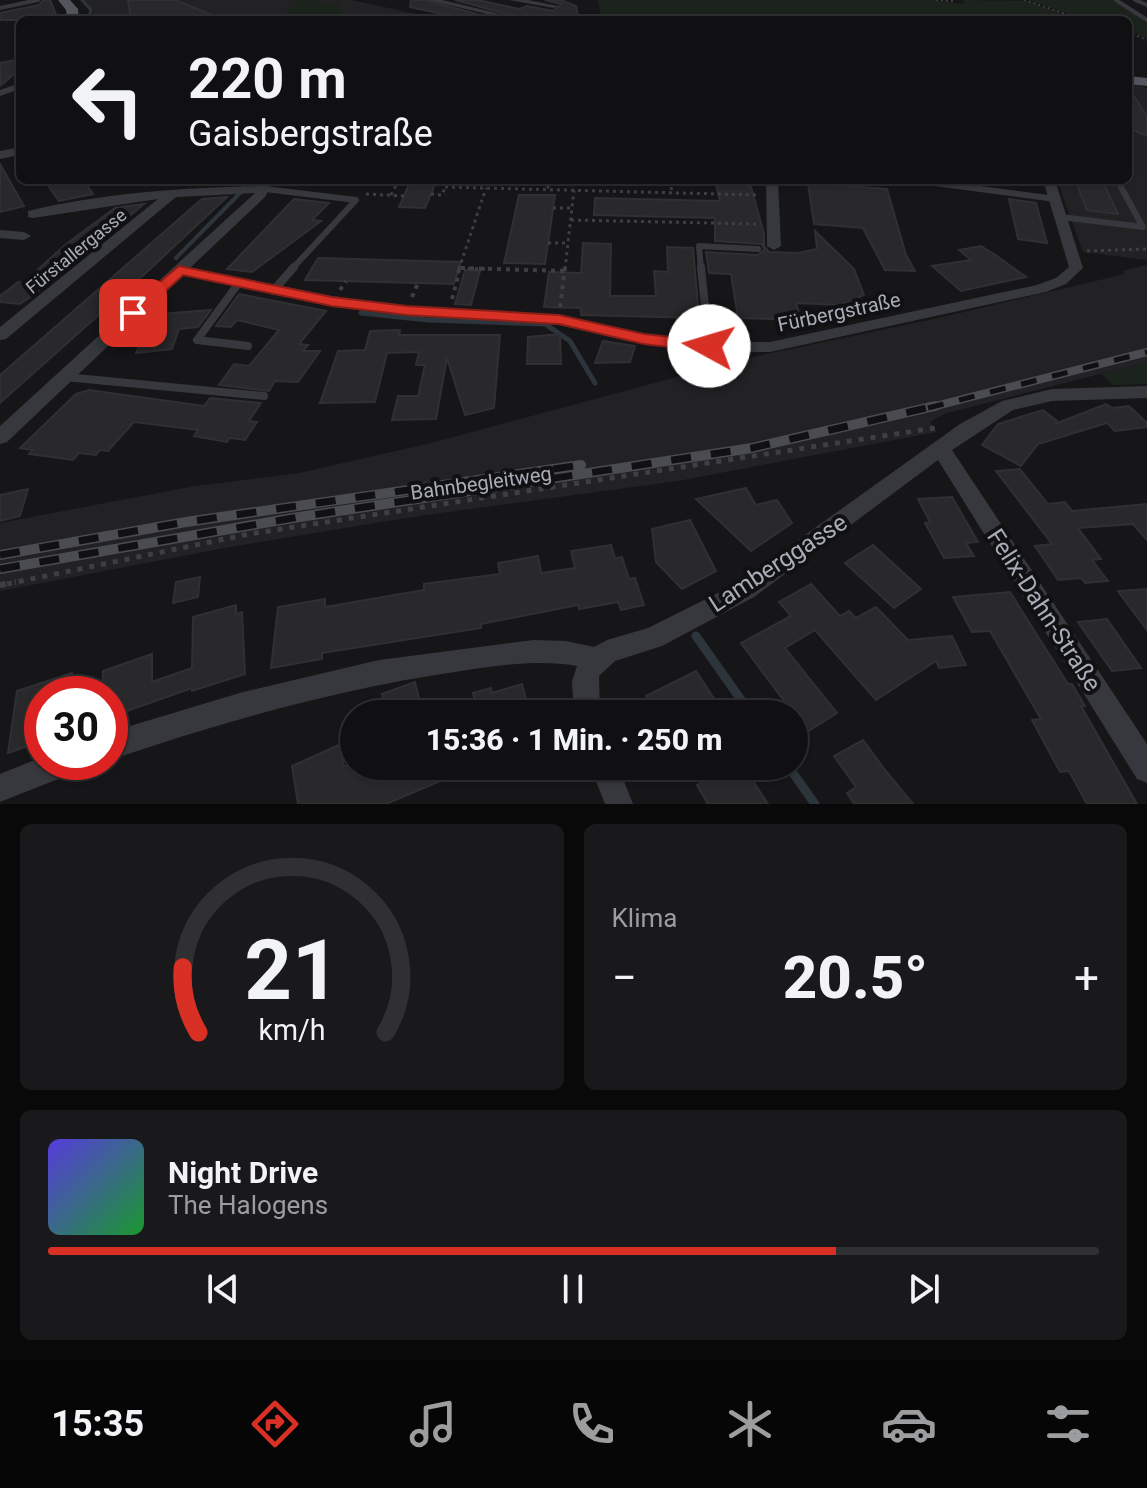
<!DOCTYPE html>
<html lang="de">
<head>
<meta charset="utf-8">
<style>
  body { margin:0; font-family:Roboto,sans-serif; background:#19191b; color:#f1f3f6; height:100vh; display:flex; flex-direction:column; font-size:30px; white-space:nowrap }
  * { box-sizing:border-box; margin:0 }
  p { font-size:26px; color:#9c9d9f }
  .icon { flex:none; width:44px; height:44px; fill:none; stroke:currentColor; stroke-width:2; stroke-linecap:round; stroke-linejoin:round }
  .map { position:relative; height:804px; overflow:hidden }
  .drawer { display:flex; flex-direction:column; gap:20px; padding:20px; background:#09090a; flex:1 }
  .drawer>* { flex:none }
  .hud { position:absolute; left:16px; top:16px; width:1116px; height:168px; border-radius:12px; box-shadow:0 2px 6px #0004,0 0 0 2px #303032; background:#101012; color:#f1f3f6; overflow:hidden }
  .speed { position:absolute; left:24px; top:676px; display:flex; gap:16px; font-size:40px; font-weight:700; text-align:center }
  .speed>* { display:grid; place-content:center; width:104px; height:104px; border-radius:50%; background:#101012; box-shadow:0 2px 6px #0004,0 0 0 2px #303032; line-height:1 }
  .speed .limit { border:12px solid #d22; background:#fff; color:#111 }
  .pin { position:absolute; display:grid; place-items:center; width:68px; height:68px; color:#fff; margin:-34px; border-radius:16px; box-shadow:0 4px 12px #0006 }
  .me { position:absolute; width:88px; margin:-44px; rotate:276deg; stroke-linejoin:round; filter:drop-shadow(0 0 6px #0008) }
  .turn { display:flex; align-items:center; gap:28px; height:168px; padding:0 40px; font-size:36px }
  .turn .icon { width:104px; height:104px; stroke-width:2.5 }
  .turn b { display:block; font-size:56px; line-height:68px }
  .big { font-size:60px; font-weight:800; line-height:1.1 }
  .drawer .card { flex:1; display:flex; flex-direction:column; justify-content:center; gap:12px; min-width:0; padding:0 28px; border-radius:12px; background:#19191b }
  .drawer .dial { align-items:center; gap:0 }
  .dial svg { height:208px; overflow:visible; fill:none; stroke:#303032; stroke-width:7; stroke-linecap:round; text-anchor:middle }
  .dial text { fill:#f1f3f6; stroke:none }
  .song { display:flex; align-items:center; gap:24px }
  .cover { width:96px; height:96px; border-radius:12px; background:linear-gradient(135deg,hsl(250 70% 55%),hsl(130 70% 35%)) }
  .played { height:8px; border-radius:4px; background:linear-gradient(90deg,#d93025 75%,#303032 75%) }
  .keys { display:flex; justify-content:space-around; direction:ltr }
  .heat { display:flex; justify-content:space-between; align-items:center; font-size:44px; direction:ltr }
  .drawer .tiles { flex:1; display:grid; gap:20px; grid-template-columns:1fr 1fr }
  .card:last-child { grid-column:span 2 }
  .trip { position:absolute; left:340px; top:700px; width:468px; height:80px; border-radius:40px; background:#101012; box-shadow:0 2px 6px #0004,0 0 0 2px #303032; font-weight:800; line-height:80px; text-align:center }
  .tab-bar { display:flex; height:128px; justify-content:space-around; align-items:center; background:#060607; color:#9c9d9f }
  .tab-bar .icon { width:56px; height:56px }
  .tab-bar .on { color:#d93025 }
  .tab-bar b { font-size:36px; color:#f1f3f6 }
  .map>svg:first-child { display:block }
  .built { fill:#222225 }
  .green { fill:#1c231d }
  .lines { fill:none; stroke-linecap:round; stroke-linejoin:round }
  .stream-far3 { stroke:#2c353c; stroke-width:3 }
  .stream-far2 { stroke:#2c353c; stroke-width:4 }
  .stream-far1 { stroke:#2c353c; stroke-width:5 }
  .stream { stroke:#2c353c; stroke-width:9 }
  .building { fill:#29292c; stroke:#303034; stroke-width:2 }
  .path-far4 { stroke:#3d3f44; stroke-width:2; stroke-dasharray:2 3; stroke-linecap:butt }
  .path-far3 { stroke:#3d3f44; stroke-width:3; stroke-dasharray:3 4; stroke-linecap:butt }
  .path-far2 { stroke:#3d3f44; stroke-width:4; stroke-dasharray:4 5; stroke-linecap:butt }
  .path-far1 { stroke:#3d3f44; stroke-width:5; stroke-dasharray:5 7; stroke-linecap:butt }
  .path { stroke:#3d3f44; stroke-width:6; stroke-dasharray:6 9; stroke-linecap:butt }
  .service-far2 { stroke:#37383d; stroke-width:4 }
  .service-far1 { stroke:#37383d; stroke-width:6 }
  .service { stroke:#37383d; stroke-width:8 }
  .minor { fill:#37383d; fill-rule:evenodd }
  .tertiary { fill:#37383d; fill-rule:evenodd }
  .primary { fill:#53555c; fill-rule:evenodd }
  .rail-far1-casing { stroke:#4a4c52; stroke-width:8 }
  .rail-casing { stroke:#4a4c52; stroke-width:10 }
  .rail-far1 { stroke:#111113; stroke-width:5; stroke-dasharray:16; stroke-linecap:butt }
  .rail { stroke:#111113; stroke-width:7; stroke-dasharray:20; stroke-linecap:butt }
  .route { fill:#d93025; stroke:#8d1f18; stroke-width:2 }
  .labels { text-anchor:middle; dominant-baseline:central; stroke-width:8; stroke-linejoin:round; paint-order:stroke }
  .far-street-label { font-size:18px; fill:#a8adb8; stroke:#111113 }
  .street-label { font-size:20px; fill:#a8adb8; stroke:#111113 }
  .near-street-label { font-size:24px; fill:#a8adb8; stroke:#111113 }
</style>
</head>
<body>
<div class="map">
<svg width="1147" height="804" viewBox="0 0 1147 804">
  <rect width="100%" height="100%" fill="#161618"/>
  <!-- built -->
  <g class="built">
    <path d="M84 0H351L445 20H93L90 17 93 11Z"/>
    <path d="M1128 83 1147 88V260L1083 252 1057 180H1128Z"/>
    <path d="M1147 265V362L944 414 930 422 937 432 678 481 419 516 230 547 0 591V523L195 486 299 473 431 443 748 358 934 319 1125 274 1122 271Z"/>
  </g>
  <!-- green -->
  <g class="green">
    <path d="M322 0 323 4 339 2 344 20H288L287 7 294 6V1Z"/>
    <path d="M598 0H931L965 4 963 0 1026 1 1081 20H588L601 16Z"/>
    <path d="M1028 0H1113L1147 21V39L1128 30V20H1087Z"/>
    <path d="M1147 362V384L1113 385 1101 374Z"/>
  </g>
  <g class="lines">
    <!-- stream-far3 -->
    <path class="stream-far3" d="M82 0 91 10 89 16"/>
    <!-- stream-far2 -->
    <g class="stream-far2">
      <path d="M244 180V186"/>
      <path d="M176 258 241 192"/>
    </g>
    <!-- stream-far1 -->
    <path class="stream-far1" d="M361 313 428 320 545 324 570 341 595 383"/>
    <!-- stream -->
    <g class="stream">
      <path d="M696 636 751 714"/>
      <path d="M788 766 815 804"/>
    </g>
  </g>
  <!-- building -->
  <g class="building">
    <path d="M43 0H50L56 14 28 18 29 20H0V13L39 5Z"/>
    <path d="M128 0H175L224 20H131Z"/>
    <path d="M411 0H425L499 20H470L410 7Z"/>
    <path d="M455 0H478L519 9 527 6 553 11 561 4 545 0H561L576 6 579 20H529Z"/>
    <path d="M20 59V69L0 86V63Z"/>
    <path d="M1128 87 1147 116V136L1128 128Z"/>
    <path d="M0 164 24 206 0 212Z"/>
    <path d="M44 180H84L93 194 59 201Z"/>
    <path d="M411 180H437L425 208 399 207Z"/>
    <path d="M715 180H745L747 187H751L764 234V246L769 252 798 253 817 249 815 231 854 269 864 295 841 305 796 303 801 320 738 318 731 274 709 273 706 252 758 255 764 250 762 244 715 241V218L594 215 595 198 720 201Z"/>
    <path d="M1075 180H1102L1118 214 1087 210Z"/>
    <path d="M808 183 887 189 906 255 915 271 885 270 863 228 814 224Z"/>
    <path d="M519 195H555L545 264 504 263Z"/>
    <path d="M227 197 148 271 0 403V375L202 199Z"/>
    <path d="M294 199 329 203 312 220 321 221 252 272 227 269Z"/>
    <path d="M1009 199 1036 203 1047 243 1018 239Z"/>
    <path d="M144 204 40 290 20 304 0 302V296L18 282 23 283 65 245 115 208Z"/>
    <path d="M583 243 611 244 610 296H656L654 271 668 272 667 247 693 248 699 318 581 315V308L544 307 549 272 581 273Z"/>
    <path d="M981 246 994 254 1026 277 961 291 932 266 971 260 959 250Z"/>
    <path d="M318 258 461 262 454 284 305 280Z"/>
    <path d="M465 270 480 271 471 305 455 304Z"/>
    <path d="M239 294 326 311 299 344 308 345 303 351H320L298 382 275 381 269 391 219 385 234 364 249 366 279 330 237 320 231 327 216 326Z"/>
    <path d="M211 310 198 327 179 329 172 349 136 353 146 329H155L161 314Z"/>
    <path d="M400 330 399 335H500L494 408 465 415 447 358 436 419 392 420 398 396H418L425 365H416L419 352 387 353 375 402 320 403 338 351 365 350 370 331Z"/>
    <path d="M560 334 561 364H527L528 337Z"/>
    <path d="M603 341 635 346 630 362 595 363Z"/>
    <path d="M89 390 204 406 210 398 261 403 249 421 257 422 245 440 230 438 227 442 194 436 198 430 134 422 108 451 100 450 96 455 79 453 73 460 29 454 33 450 20 448 76 394Z"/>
    <path d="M1106 404 1112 408 1129 406 1147 423V427L1115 431 1107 423 1038 444 1021 466 982 445 998 424 1043 410 1057 421 1055 424Z"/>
    <path d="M1020 469 1048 504 1065 502 1072 511 1147 504V540L1133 524 1078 528 1101 559 1092 560 1108 581 1085 583 1081 578 1058 580 1035 546 1052 544 996 471Z"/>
    <path d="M746 488 756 505 777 500 792 523 751 551 696 499Z"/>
    <path d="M28 489 20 516 0 521V495Z"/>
    <path d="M952 497 978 542 966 543 974 556 944 558 925 523 930 522 918 499Z"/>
    <path d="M690 520 716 571 682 589 656 562 652 529Z"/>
    <path d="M611 545 615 558 622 557 629 579 635 578 644 605 621 610 618 602 579 609 578 605 481 624V628L322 653V659L271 668 278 607 325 599V607L424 590V584L500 574 498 563 538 556 541 573 575 568 571 551Z"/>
    <path d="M873 545 921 589 894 608 845 563Z"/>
    <path d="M200 577 198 597 173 603 176 582Z"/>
    <path d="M811 584 840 616 849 611 856 618 876 607 908 640 952 636 966 665 939 668 936 661 876 700 815 630 785 648 837 713 807 732 741 643 791 616 779 602Z"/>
    <path d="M1147 589V630L1118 591Z"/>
    <path d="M1010 592 1068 684H1072L1085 706H1081L1137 804H1087L1069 771 1060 772 1032 720 1041 719 990 631 972 632 953 597Z"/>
    <path d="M236 605V614L242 612 245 674 192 691V688L110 717V694H102L103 671 152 654V682L192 668 193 617Z"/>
    <path d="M1107 619 1141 668 1112 671 1078 622Z"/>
    <path d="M696 671 724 714H656L646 696Z"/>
    <path d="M72 673 70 694H42V741L8 753 17 691Z"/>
    <path d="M415 682 422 711 386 714 382 694Z"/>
    <path d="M522 684 530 714H478L473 693 491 688 492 693Z"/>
    <path d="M863 740 885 770 913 804H854L847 793 856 787 834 756Z"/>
    <path d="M339 745 344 766H439L443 780 386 804H298L292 766Z"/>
    <path d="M729 766H743L768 804H708L697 785Z"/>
  </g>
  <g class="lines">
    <!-- path-far4 -->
    <g class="path-far4">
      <path d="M936 0 955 1"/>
      <path d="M1024 0 1084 20"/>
      <path d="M623 17 629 20"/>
      <path d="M1128 32 1147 40"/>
    </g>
    <!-- path-far3 -->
    <g class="path-far3">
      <path d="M534 180 550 188"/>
      <path d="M670 180 672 193"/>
      <path d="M445 187 758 195"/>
      <path d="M366 194 404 196"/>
      <path d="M431 194 442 195 448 180"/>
      <path d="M391 195 399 180"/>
      <path d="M553 208H572"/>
      <path d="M571 220 756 224"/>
      <path d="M548 243H568"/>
      <path d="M1087 251 1147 249"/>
      <path d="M461 268 486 269"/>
      <path d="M459 269 486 188"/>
      <path d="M565 269 574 190"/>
    </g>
    <!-- path-far2 -->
    <g class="path-far2">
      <path d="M461 268 565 271"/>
      <path d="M458 273 460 267"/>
      <path d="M340 290 346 281"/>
      <path d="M412 297 418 283"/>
      <path d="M452 299 459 273"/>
      <path d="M560 307 565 267"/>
    </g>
    <!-- path-far1 -->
    <path class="path-far1" d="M7 584 249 534 941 427"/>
    <!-- path -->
    <path class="path" d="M0 585 16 582"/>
    <!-- service-far2 -->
    <g class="service-far2">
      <path d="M1116 0 1147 20"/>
      <path d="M1135 0 1147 5"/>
      <path d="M0 8 38 0"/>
    </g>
    <!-- service-far1 -->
    <g class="service-far1">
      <path d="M876 180 935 183 1055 199"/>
      <path d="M265 189 356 200 292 269"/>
      <path d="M1061 217 1143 227 1117 180"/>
      <path d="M701 269 699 246 758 249"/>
    </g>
    <!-- service -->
    <g class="service">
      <path d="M701 267 709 346"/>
      <path d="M238 284 197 340 248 346"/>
      <path d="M273 291 294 267"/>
      <path d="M65 377 264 396"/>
    </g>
    <!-- minor -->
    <g class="minor">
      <path d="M428 0H442L526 20H512Z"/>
      <path d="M509 0H528L558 6 554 8Z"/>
      <path d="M20 83V89L0 96V90Z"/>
      <path d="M262 180H274L265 197 190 268 332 296 407 306 559 315 644 334 718 342H770L1037 285 1056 278 1069 267 1043 180H1055L1083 268 1066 284 1046 292 770 352H718L644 344 559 325 407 316 332 306 183 275 7 442 0 444V426L255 193 176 197 6 339 0 340V327L158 199 33 218 28 217V211C104 193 182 188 259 186Z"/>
      <path d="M766 180H778L781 246 774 250 767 246Z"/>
      <path d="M0 230 24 232 31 236 24 240 0 238Z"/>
      <path d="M1147 386V398L1052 401 1013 410 952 450 1147 744V783L1137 779 938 460 754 597 662 646 615 661 599 676 600 714H574L572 681 577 666C536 659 495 666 455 672 337 689 223 722 110 760V732L243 692 379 660 534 640 566 641 594 647 607 640 648 628 738 583 960 424 1002 401 1052 389Z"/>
      <path d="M42 757V762H80L76 772 0 802V774Z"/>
      <path d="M590 766H618L633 804H605Z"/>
    </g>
    <!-- tertiary -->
    <path class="tertiary" d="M20 147V155L0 159V151Z"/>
    <!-- primary -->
    <g class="primary">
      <path d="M58 0H70L78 9 79 20H67L66 10Z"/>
      <path d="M1128 76 1147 78V86L1128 84Z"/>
    </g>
    <!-- rail-far1 casing -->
    <g class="rail-far1-casing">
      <path id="rail-far1" d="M928 408 1147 352"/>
    </g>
    <!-- rail casing -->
    <g class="rail-casing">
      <g id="rail">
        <path d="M0 555 186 522 581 465"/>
        <path d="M0 569 293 518 752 448 935 406"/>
      </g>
    </g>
    <!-- rail-far1 -->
    <use href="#rail-far1" class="rail-far1"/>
    <!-- rail -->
    <use href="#rail" class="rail"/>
  </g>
  <!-- route -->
  <path class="route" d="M179 266 332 297 407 306 559 315 644 334 709 341 718 346 709 352 644 344 559 324 407 315 332 306 183 275 139 316H127V309Z"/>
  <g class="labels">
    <!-- far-street labels -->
    <g class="far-street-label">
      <text transform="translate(76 251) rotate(-39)">Fürstallergasse</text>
    </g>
    <!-- street labels -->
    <g class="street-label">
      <text transform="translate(839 312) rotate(-12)">Fürbergstraße</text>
      <text transform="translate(481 483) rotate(-8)">Bahnbegleitweg</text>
    </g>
    <!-- near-street labels -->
    <g class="near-street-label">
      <text transform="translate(778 563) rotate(-33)">Lamberggasse</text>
      <text transform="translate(1044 610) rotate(57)">Felix-Dahn-Straße</text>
    </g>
  </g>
</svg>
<div class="speed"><div class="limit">30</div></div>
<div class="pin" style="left:133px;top:313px;background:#d93025"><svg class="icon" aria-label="arrive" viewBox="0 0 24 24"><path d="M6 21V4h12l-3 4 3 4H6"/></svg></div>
<svg class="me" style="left:709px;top:346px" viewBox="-20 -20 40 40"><circle r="19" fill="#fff"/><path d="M0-13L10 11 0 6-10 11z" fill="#d93025"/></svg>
<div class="trip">15:36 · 1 Min. · 250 m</div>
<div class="hud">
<div class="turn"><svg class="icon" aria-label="left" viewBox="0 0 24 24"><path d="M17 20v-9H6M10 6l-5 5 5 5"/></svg><div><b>220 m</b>Gaisbergstraße</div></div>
</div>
</div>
<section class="drawer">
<div class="tiles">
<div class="card dial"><svg viewBox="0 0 100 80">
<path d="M14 69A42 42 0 1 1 86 69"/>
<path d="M14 69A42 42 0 0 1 8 44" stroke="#d93025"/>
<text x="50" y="56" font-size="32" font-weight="700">21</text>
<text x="50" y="72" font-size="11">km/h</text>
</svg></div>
<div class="card"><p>Klima</p>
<div class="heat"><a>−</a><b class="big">20.5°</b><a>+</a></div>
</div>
<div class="card">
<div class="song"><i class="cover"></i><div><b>Night Drive</b><p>The Halogens</p></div></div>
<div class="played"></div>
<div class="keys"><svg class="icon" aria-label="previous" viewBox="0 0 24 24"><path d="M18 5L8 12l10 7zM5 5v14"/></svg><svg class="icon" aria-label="pause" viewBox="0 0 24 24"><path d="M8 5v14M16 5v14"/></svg><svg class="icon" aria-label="next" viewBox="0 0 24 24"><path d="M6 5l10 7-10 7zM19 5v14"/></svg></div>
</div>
</div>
</section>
<nav class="tab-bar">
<b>15:35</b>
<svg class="icon on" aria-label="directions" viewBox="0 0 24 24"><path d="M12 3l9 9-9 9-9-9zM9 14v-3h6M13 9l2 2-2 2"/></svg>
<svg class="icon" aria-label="music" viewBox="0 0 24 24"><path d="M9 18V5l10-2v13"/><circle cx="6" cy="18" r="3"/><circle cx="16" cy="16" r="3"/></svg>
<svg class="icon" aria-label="phone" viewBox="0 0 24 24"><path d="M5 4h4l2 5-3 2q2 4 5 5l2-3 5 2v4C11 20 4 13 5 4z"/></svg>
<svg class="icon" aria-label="climate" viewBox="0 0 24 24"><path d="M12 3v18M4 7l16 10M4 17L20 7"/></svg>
<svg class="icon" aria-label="car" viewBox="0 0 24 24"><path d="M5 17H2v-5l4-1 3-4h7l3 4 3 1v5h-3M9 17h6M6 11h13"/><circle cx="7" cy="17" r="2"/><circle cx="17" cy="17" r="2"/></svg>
<svg class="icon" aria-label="filters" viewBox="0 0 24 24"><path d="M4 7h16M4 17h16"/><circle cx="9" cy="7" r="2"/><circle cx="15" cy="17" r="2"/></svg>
</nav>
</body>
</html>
